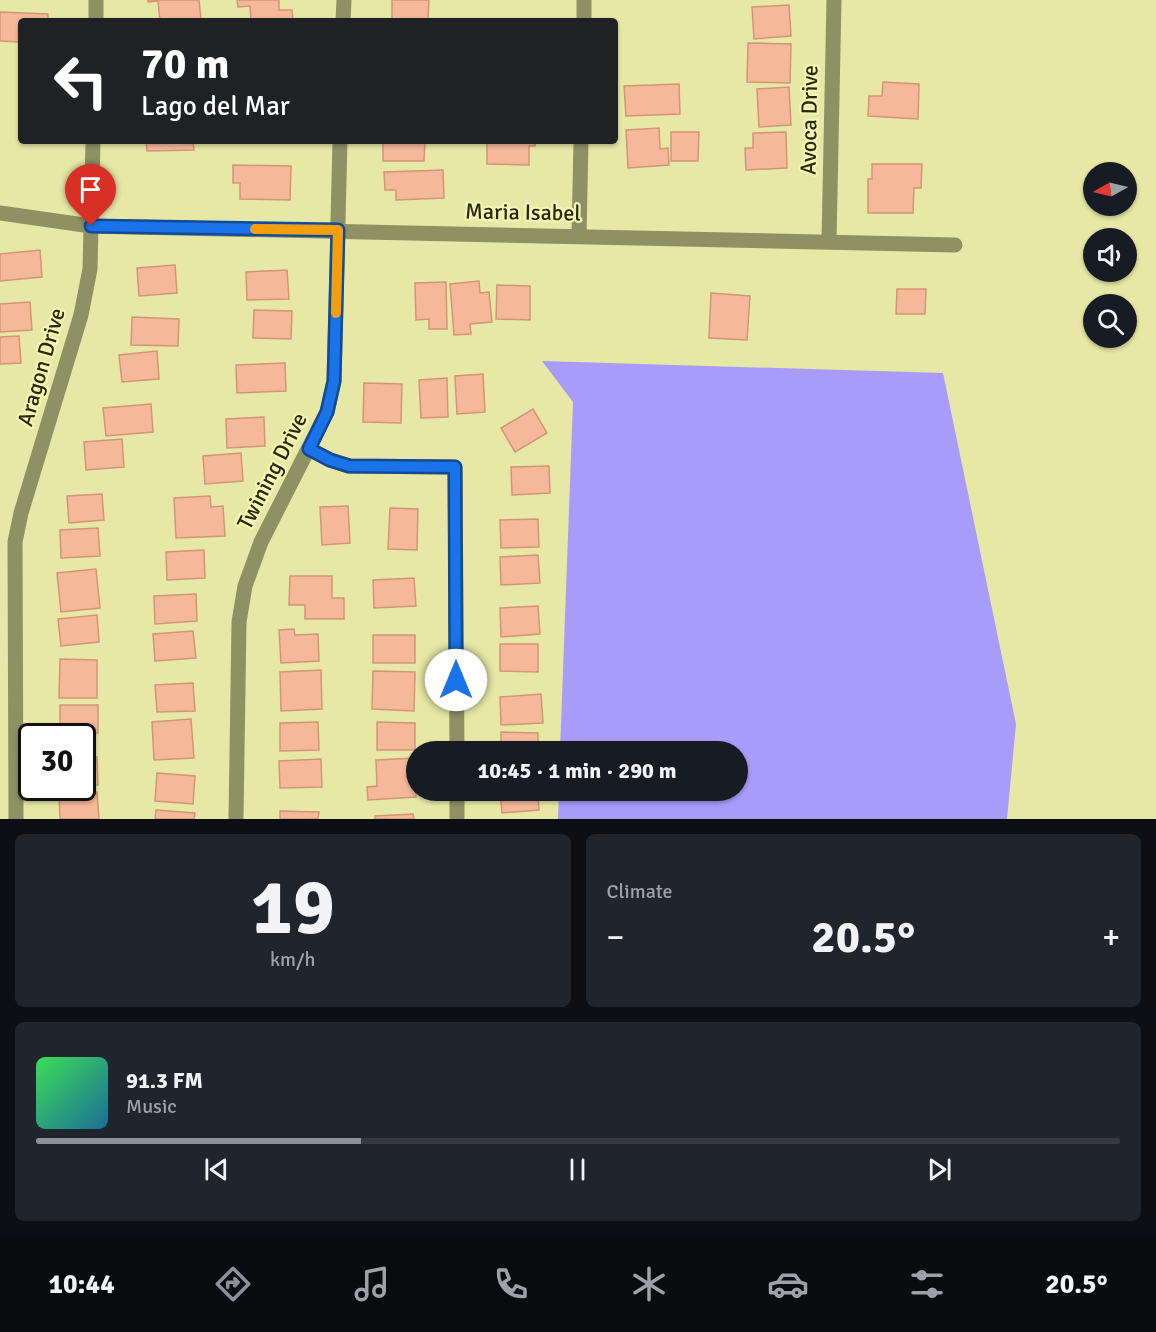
<!DOCTYPE html>
<html lang="en">
<head>
<meta charset="utf-8">
<style>
  body { margin:0; font-family:Signika,sans-serif; background:#20242c; color:#f1f3f6; height:100vh; display:flex; flex-direction:column; font-size:22px; white-space:nowrap }
  * { box-sizing:border-box; margin:0 }
  p { font-size:20px; color:#9ea1a6 }
  .icon { flex:none; width:33px; height:33px; fill:none; stroke:currentColor; stroke-width:2; stroke-linecap:round; stroke-linejoin:round }
  .map { position:relative; height:819px; overflow:hidden }
  .sheet { display:flex; flex-direction:column; gap:15px; padding:15px; background:#0d0f14; flex:1 }
  .sheet>* { flex:none }
  .hud { position:absolute; left:18px; top:18px; width:600px; height:126px; border-radius:6px; box-shadow:0 2px 4px #0004; background:#202124; color:#fff; overflow:hidden }
  .needle { width:39px; rotate:262deg }
  .tools { position:absolute; left:1083px; top:162px; display:grid; gap:12px }
  .tools a { display:grid; place-items:center; width:54px; height:54px; border-radius:50%; background:#171b24; box-shadow:0 2px 4px #0004; font-size:30px }
  .speed { position:absolute; left:18px; top:723px; display:flex; gap:12px; font-size:30px; font-weight:700; text-align:center }
  .speed>* { display:grid; place-content:center; width:78px; height:78px; border-radius:50%; background:#171b24; box-shadow:0 2px 4px #0004; line-height:1 }
  .speed .limit { border:3px solid #111; border-radius:9px; background:#fff; color:#111 }
  .pin { position:absolute; display:grid; place-items:center; width:51px; height:51px; color:#fff; margin:-62px -26px; border-radius:50% 50% 50% 0; rotate:-45deg; box-shadow:0 0 6px #0007 }
  .pin .icon { rotate:45deg }
  .me { position:absolute; width:66px; margin:-33px; rotate:0deg; stroke-linejoin:round; filter:drop-shadow(0 0 4px #0008) }
  .turn { display:flex; align-items:center; gap:21px; height:126px; padding:0 24px; font-size:27px }
  .turn .icon { width:78px; height:78px; stroke-width:2.5 }
  .turn b { display:block; font-size:42px; line-height:51px }
  .big { font-size:45px; font-weight:700; line-height:1.1 }
  .sheet .widget { flex:1; display:flex; flex-direction:column; justify-content:center; gap:9px; min-width:0; padding:0 21px; border-radius:9px; background:#20242c }
  .sheet .dial { align-items:center; gap:0 }
  .dial b { font-size:78px; line-height:1 }
  .song { display:flex; align-items:center; gap:18px }
  .cover { width:72px; height:72px; border-radius:9px; background:linear-gradient(135deg,hsl(130 70% 55%),hsl(200 70% 35%)) }
  .played { height:6px; border-radius:3px; background:linear-gradient(90deg,#8c9099 30%,#363941 30%) }
  .keys { display:flex; justify-content:space-around; direction:ltr }
  .heat { display:flex; justify-content:space-between; align-items:center; font-size:33px; direction:ltr }
  .sheet .tiles { flex:1; display:grid; gap:15px; grid-template-columns:1fr 1fr }
  .widget:last-child { grid-column:span 2 }
  .trip { position:absolute; left:406px; top:741px; width:342px; height:60px; border-radius:30px; background:#171b24; box-shadow:0 2px 4px #0004; font-weight:700; line-height:60px; text-align:center }
  .menu { display:flex; height:96px; justify-content:space-around; align-items:center; background:#090b0e; color:#9ea1a6 }
  .menu .icon { width:42px; height:42px }
  .menu .on { color:#8c9099 }
  .menu b { font-size:27px; color:#f1f3f6 }
  .map>svg:first-child { display:block }
  .forest { fill:#a89bfa }
  .building { fill:#f5b999; stroke:#d29675; stroke-width:1.5 }
  .lines { fill:none; stroke-linecap:round; stroke-linejoin:round }
  .street { stroke:#8f9064; stroke-width:15 }
  .route-casing { stroke:#114b97; stroke-width:15 }
  .route { stroke:#1a73e8; stroke-width:10 }
  .slow { stroke:#f59e0b; stroke-width:10 }
  .labels { text-anchor:middle; dominant-baseline:central; stroke-width:4.5; stroke-linejoin:round; paint-order:stroke }
  .street-label { font-size:22px; fill:#28280e; stroke:#f4f5b2 }
</style>
</head>
<body>
<div class="map">
<svg width="1156" height="819" viewBox="0 0 1156 819">
  <rect width="100%" height="100%" fill="#e7e8a5"/>
  <!-- forest -->
  <path class="forest" d="M542 361 943 373 1016 724 1007 819H558L559 791 738 790V752L560 751 573 402Z"/>
  <!-- building -->
  <g class="building">
    <path d="M148 0H199L201 19 160 21 158 1 148 2Z"/>
    <path d="M237 0H279V10H292L293 21H251L250 6 238 7Z"/>
    <path d="M392 0H429L428 20 392 19Z"/>
    <path d="M789 5 791 36 754 39 752 7Z"/>
    <path d="M0 12 48 14V21H21V42L0 41Z"/>
    <path d="M748 43 791 44 790 83 747 82Z"/>
    <path d="M883 82 919 84 918 119 868 116 869 96H882Z"/>
    <path d="M679 84 680 114 626 116 624 86Z"/>
    <path d="M789 87 791 125 759 127 757 89Z"/>
    <path d="M659 128 660 149 668 148 669 165 628 168 626 130Z"/>
    <path d="M671 132H699L698 161H671Z"/>
    <path d="M786 132 787 168 746 170 745 148H753V133Z"/>
    <path d="M146 141H193L194 150 147 151Z"/>
    <path d="M383 141H425L424 161H383Z"/>
    <path d="M487 141H535V146H529V165L487 164Z"/>
    <path d="M872 164H922L921 188H914L913 213H868V179H872Z"/>
    <path d="M233 165 291 166 290 200 240 199V183H233Z"/>
    <path d="M443 170 444 198 396 200V190H385L384 172Z"/>
    <path d="M40 250 42 277 0 281V254Z"/>
    <path d="M175 265 177 293 139 296 137 268Z"/>
    <path d="M287 270 289 299 247 300 246 272Z"/>
    <path d="M479 281 480 293 489 292 492 322 470 324 471 334 454 335 450 284Z"/>
    <path d="M446 282 447 329H429V319L416 320 415 283Z"/>
    <path d="M497 285 530 286V320L496 319Z"/>
    <path d="M897 289H926L925 314H896Z"/>
    <path d="M711 293 750 296 747 340 709 338Z"/>
    <path d="M30 302 32 330 0 332V304Z"/>
    <path d="M254 310 292 311 291 339 253 338Z"/>
    <path d="M132 317 179 319 178 346 131 345Z"/>
    <path d="M19 336 21 363 0 364V337Z"/>
    <path d="M157 351 159 379 122 382 119 355Z"/>
    <path d="M285 363 286 391 237 393 236 365Z"/>
    <path d="M483 374 485 412 457 414 455 376Z"/>
    <path d="M447 378 448 417 421 418 419 380Z"/>
    <path d="M364 383 402 384 401 423 363 422Z"/>
    <path d="M151 404 153 432 106 436 103 408Z"/>
    <path d="M533 409 547 433 515 452 501 428Z"/>
    <path d="M264 417 265 446 227 448 226 419Z"/>
    <path d="M122 439 124 467 86 470 84 442Z"/>
    <path d="M241 453 243 481 205 484 203 456Z"/>
    <path d="M549 466 550 493 512 495 511 467Z"/>
    <path d="M102 494 104 520 69 523 67 496Z"/>
    <path d="M210 496 211 507 223 506 225 536 176 538 174 498Z"/>
    <path d="M348 506 350 543 322 545 320 507Z"/>
    <path d="M390 508 418 509 417 550 388 549Z"/>
    <path d="M538 519 539 547 501 548 500 520Z"/>
    <path d="M98 528 100 556 61 558 60 530Z"/>
    <path d="M204 550 205 578 167 580 166 552Z"/>
    <path d="M538 555 540 583 501 585 500 557Z"/>
    <path d="M96 569 100 608 61 612 57 573Z"/>
    <path d="M290 576H332V598H344V619H305V605H289Z"/>
    <path d="M414 578 416 606 374 608 373 580Z"/>
    <path d="M196 594 197 621 155 624 154 596Z"/>
    <path d="M538 606 540 634 501 637 500 608Z"/>
    <path d="M97 615 99 642 61 646 58 619Z"/>
    <path d="M294 629 295 635 318 634 319 661 281 663 279 630Z"/>
    <path d="M193 631 196 658 155 661 153 634Z"/>
    <rect x="373" y="635" width="42" height="28"/>
    <path d="M500 644H538V672L500 671Z"/>
    <path d="M60 659 97 660V698H59Z"/>
    <path d="M321 670 322 709 281 711 280 672Z"/>
    <path d="M373 671 415 672 414 711 372 709Z"/>
    <path d="M193 683 195 711 157 712 155 685Z"/>
    <path d="M541 694 543 723 501 725 500 697Z"/>
    <rect x="60" y="705" width="38" height="28"/>
    <path d="M191 719 194 758 154 760 152 722Z"/>
    <path d="M318 722 319 750 280 751V723Z"/>
    <path d="M377 722 415 723V750H377Z"/>
    <path d="M501 732 538 733V752H501Z"/>
    <path d="M97 757 98 785 82 786V758Z"/>
    <path d="M414 758 416 797 368 800 367 787 377 786 376 760Z"/>
    <path d="M321 759 322 787 280 788 279 761Z"/>
    <path d="M157 773 195 776 193 804 155 801Z"/>
    <path d="M500 790H547V796L538 797 539 810 502 813Z"/>
    <path d="M97 792 99 819H60L59 794Z"/>
    <path d="M156 810 195 813 194 819H155Z"/>
    <path d="M280 811 319 812 318 819H280Z"/>
    <path d="M413 814 414 819H375V816Z"/>
  </g>
  <g class="lines">
    <!-- street -->
    <g class="street">
      <path d="M96 21V0"/>
      <path d="M343 21 344 0"/>
      <path d="M584 21V0"/>
      <path d="M0 213 91 226 955 245"/>
      <path d="M579 236 581 141"/>
      <path d="M829 241 834 0"/>
      <path d="M309 449 330 460 349 466 455 467 457 752"/>
      <path d="M457 790V819"/>
      <path d="M16 819 15 542 21 513 81 315 90 269 93 141"/>
      <path d="M236 819 239 622 245 586 261 542 327 412 334 381 340 141"/>
    </g>
  </g>
  <g class="lines">
    <!-- route casing -->
    <g class="route-casing">
      <path id="route" d="M91 226 338 230 334 381 327 412 309 449 330 460 349 466 455 467 456 680"/>
    </g>
    <!-- route -->
    <use href="#route" class="route"/>
    <!-- slow -->
    <path class="slow" d="M255 229 338 230 336 313"/>
  </g>
  <g class="labels">
    <!-- street labels -->
    <g class="street-label">
      <text transform="translate(809 120) rotate(-89)">Avoca Drive</text>
      <text transform="translate(523 212) rotate(1)">Maria Isabel</text>
      <text transform="translate(41 367) rotate(-74)">Aragon Drive</text>
      <text transform="translate(272 471) rotate(-63)">Twining Drive</text>
    </g>
  </g>
</svg>
<div class="tools">
<a><svg class="needle" viewBox="-14 -14 28 28"><path d="M0-13l5 13h-10z" fill="#e53935"/><path d="M0 13l5-13h-10z" fill="#9ea1a6"/></svg></a>
<a><svg class="icon" aria-label="sound" viewBox="0 0 24 24"><path d="M4 9h4l5-4v14l-5-4H4zM17 9q2 3 0 6"/></svg></a>
<a><svg class="icon" aria-label="search" viewBox="0 0 24 24"><circle cx="10" cy="10" r="6"/><path d="M15 15l6 6"/></svg></a>
</div>
<div class="speed"><div class="limit">30</div></div>
<div class="pin" style="left:91px;top:226px;background:#d93025"><svg class="icon" aria-label="arrive" viewBox="0 0 24 24"><path d="M6 21V4h12l-3 4 3 4H6"/></svg></div>
<svg class="me" style="left:456px;top:680px" viewBox="-20 -20 40 40"><circle r="19" fill="#fff"/><path d="M0-13L10 11 0 6-10 11z" fill="#1a73e8"/></svg>
<div class="trip">10:45 · 1 min · 290 m</div>
<div class="hud">
<div class="turn"><svg class="icon" aria-label="left" viewBox="0 0 24 24"><path d="M17 20v-9H6M10 6l-5 5 5 5"/></svg><div><b>70 m</b>Lago del Mar</div></div>
</div>
</div>
<section class="sheet">
<div class="tiles">
<div class="widget dial"><b>19</b><p>km/h</p></div>
<div class="widget"><p>Climate</p>
<div class="heat"><a>−</a><b class="big">20.5°</b><a>+</a></div>
</div>
<div class="widget">
<div class="song"><i class="cover"></i><div><b>91.3 FM</b><p>Music</p></div></div>
<div class="played"></div>
<div class="keys"><svg class="icon" aria-label="previous" viewBox="0 0 24 24"><path d="M18 5L8 12l10 7zM5 5v14"/></svg><svg class="icon" aria-label="pause" viewBox="0 0 24 24"><path d="M8 5v14M16 5v14"/></svg><svg class="icon" aria-label="next" viewBox="0 0 24 24"><path d="M6 5l10 7-10 7zM19 5v14"/></svg></div>
</div>
</div>
</section>
<nav class="menu">
<b>10:44</b>
<svg class="icon on" aria-label="directions" viewBox="0 0 24 24"><path d="M12 3l9 9-9 9-9-9zM9 14v-3h6M13 9l2 2-2 2"/></svg>
<svg class="icon" aria-label="music" viewBox="0 0 24 24"><path d="M9 18V5l10-2v13"/><circle cx="6" cy="18" r="3"/><circle cx="16" cy="16" r="3"/></svg>
<svg class="icon" aria-label="phone" viewBox="0 0 24 24"><path d="M5 4h4l2 5-3 2q2 4 5 5l2-3 5 2v4C11 20 4 13 5 4z"/></svg>
<svg class="icon" aria-label="climate" viewBox="0 0 24 24"><path d="M12 3v18M4 7l16 10M4 17L20 7"/></svg>
<svg class="icon" aria-label="car" viewBox="0 0 24 24"><path d="M5 17H2v-5l4-1 3-4h7l3 4 3 1v5h-3M9 17h6M6 11h13"/><circle cx="7" cy="17" r="2"/><circle cx="17" cy="17" r="2"/></svg>
<svg class="icon" aria-label="filters" viewBox="0 0 24 24"><path d="M4 7h16M4 17h16"/><circle cx="9" cy="7" r="2"/><circle cx="15" cy="17" r="2"/></svg>
<b>20.5°</b>
</nav>
</body>
</html>
